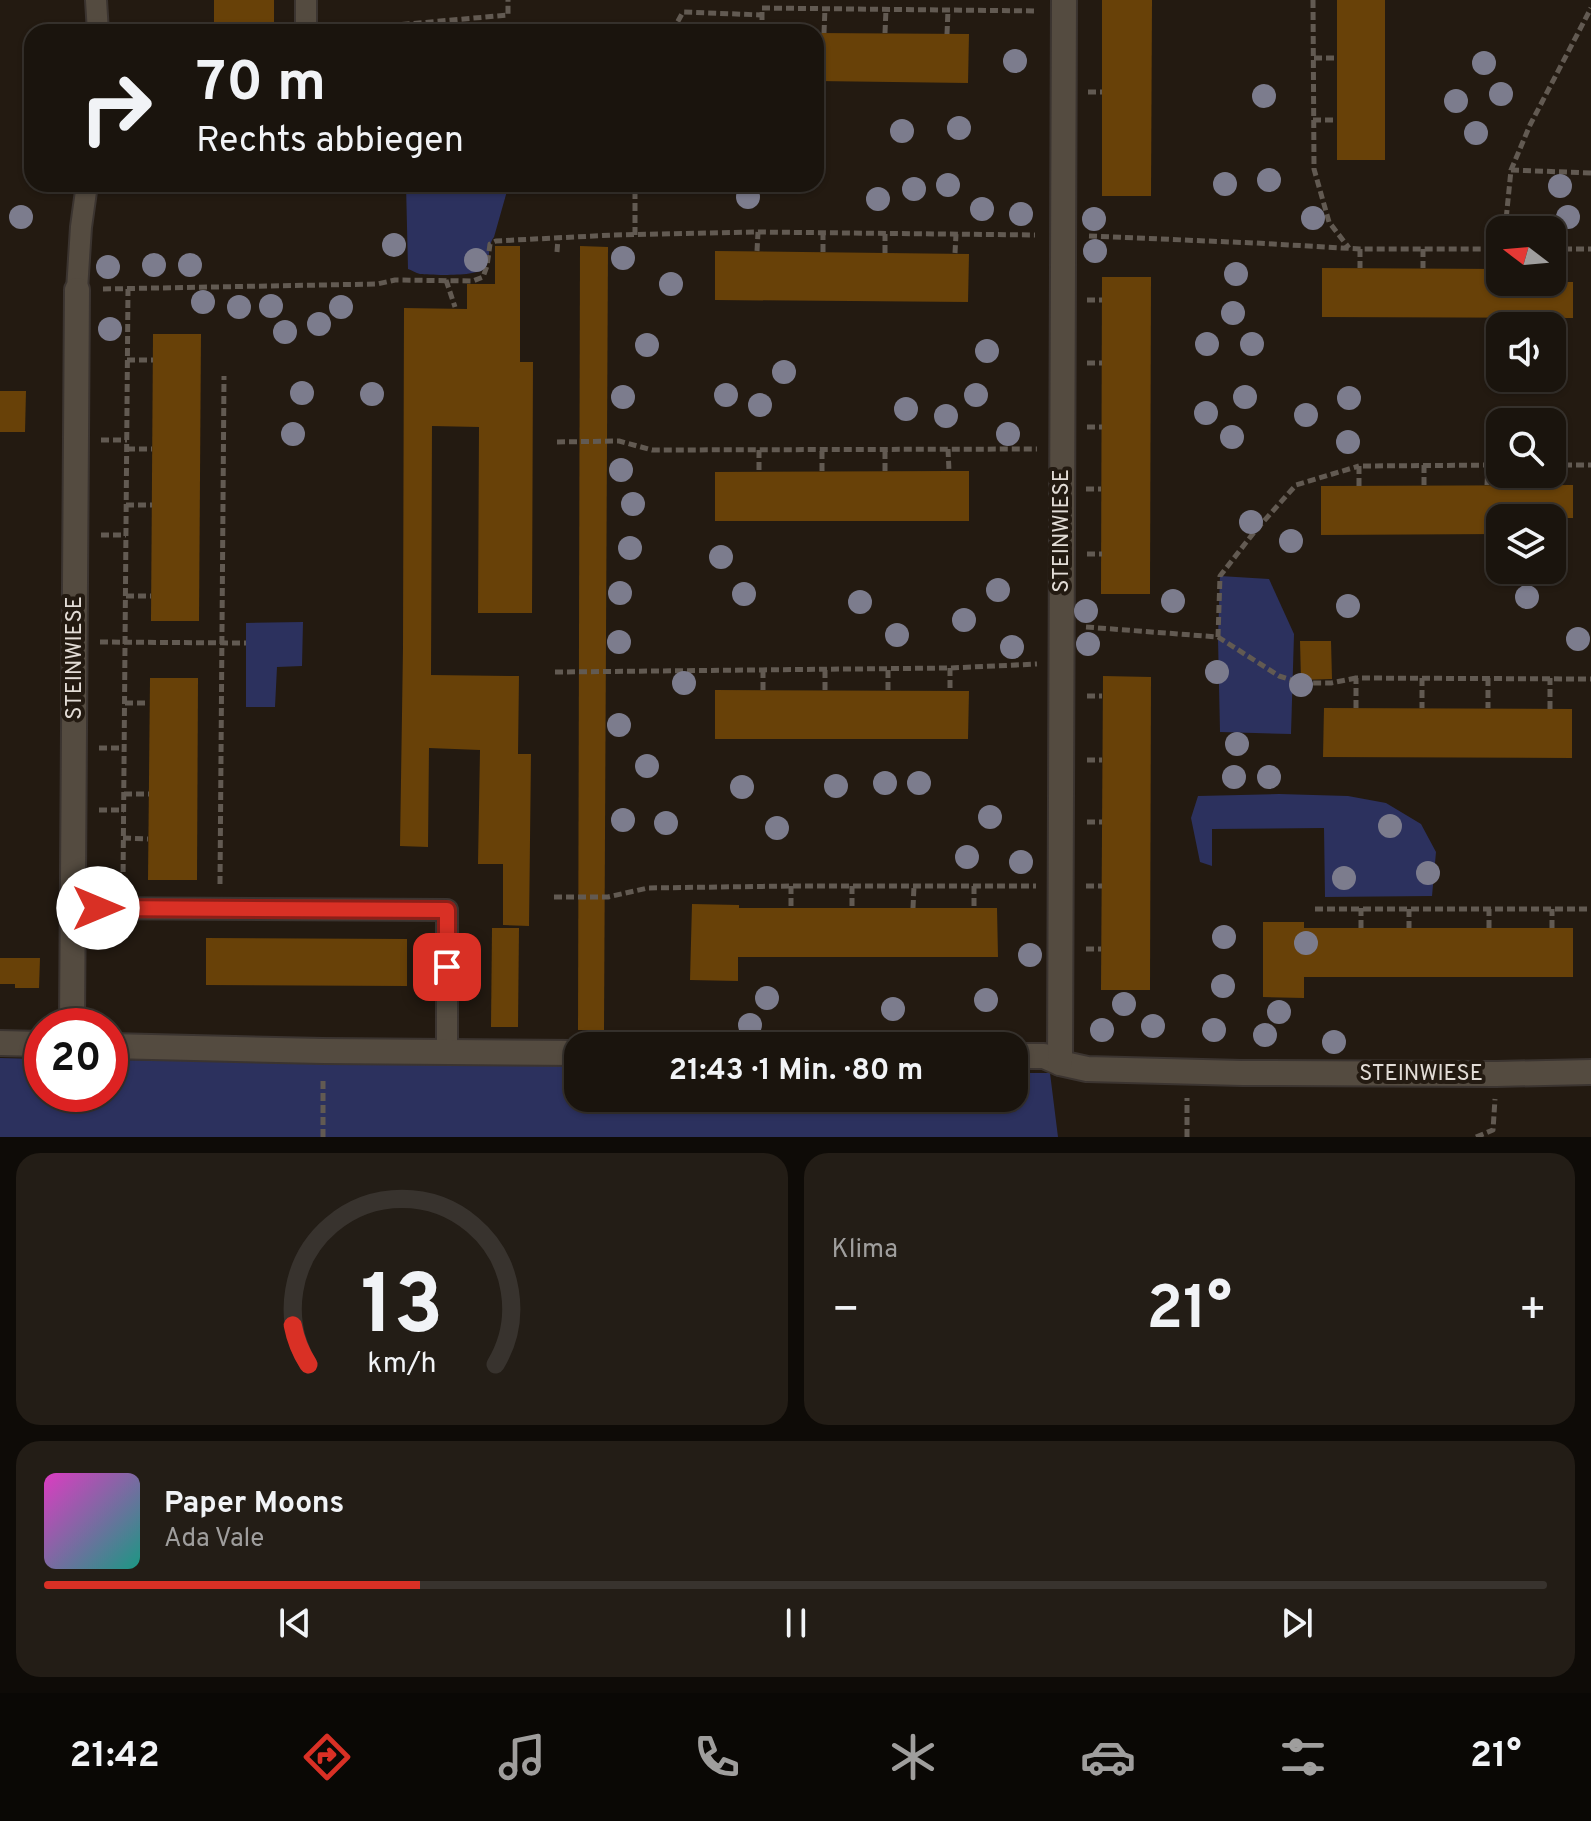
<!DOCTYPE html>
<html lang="de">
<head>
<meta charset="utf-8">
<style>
  body { margin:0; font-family:Overpass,sans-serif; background:#231d16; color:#f1f3f6; height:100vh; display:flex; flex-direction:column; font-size:30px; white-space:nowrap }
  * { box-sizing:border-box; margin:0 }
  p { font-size:26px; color:#9f9e9d }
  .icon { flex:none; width:44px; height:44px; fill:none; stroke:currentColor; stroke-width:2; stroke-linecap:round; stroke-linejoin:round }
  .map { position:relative; height:1137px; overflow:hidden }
  .details { display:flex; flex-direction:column; gap:16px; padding:16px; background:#0e0b07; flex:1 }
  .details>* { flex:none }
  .top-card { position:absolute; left:24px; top:24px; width:800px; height:168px; border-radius:24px; box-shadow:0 2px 6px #0004,0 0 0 2px #38332e; background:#1a140d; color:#f1f3f6; overflow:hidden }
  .needle { width:52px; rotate:286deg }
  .controls { position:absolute; left:1486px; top:216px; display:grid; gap:16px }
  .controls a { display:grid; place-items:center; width:80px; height:80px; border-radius:16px; background:#1a140d; box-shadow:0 2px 6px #0004,0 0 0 2px #38332e; font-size:40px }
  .speed { position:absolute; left:24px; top:1008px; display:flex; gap:16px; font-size:40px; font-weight:700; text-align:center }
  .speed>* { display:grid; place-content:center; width:104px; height:104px; border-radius:50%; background:#1a140d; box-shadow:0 2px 6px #0004,0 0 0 2px #38332e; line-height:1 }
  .speed .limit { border:12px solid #d22; background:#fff; color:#111 }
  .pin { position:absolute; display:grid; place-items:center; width:68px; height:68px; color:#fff; margin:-34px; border-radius:16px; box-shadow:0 4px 12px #0006 }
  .me { position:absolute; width:88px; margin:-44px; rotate:90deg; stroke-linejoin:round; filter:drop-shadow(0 0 6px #0008) }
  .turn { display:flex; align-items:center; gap:28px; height:168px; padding:0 40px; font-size:36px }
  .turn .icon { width:104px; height:104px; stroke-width:2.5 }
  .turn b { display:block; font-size:56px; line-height:68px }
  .big { font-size:60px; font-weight:700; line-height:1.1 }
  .details .tile { flex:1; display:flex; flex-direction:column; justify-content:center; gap:12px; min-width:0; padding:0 28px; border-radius:24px; background:#231d16 }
  .details .dial { align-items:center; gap:0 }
  .dial svg { height:208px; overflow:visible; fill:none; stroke:#38332e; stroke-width:7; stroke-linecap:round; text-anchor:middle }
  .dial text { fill:#f1f3f6; stroke:none }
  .song { display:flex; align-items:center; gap:24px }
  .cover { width:96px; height:96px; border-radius:12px; background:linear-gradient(135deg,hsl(310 70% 55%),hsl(170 70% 35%)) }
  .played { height:8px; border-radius:4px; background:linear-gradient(90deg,#d93025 25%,#38332e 25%) }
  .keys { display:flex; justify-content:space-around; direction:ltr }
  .heat { display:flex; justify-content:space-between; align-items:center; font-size:44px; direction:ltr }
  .details .tiles { flex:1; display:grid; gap:16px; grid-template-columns:1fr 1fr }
  .tile:last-child { grid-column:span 2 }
  .trip { position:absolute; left:564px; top:1032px; width:464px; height:80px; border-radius:24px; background:#1a140d; box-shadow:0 2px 6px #0004,0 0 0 2px #38332e; font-weight:700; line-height:80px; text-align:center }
  .tabs { display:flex; height:128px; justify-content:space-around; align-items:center; background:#0a0805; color:#9f9e9d }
  .tabs .icon { width:56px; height:56px }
  .tabs .active { color:#d93025 }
  .tabs b { font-size:36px; color:#f1f3f6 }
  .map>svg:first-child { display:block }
  .green { fill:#2c315e }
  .building { fill:#684108 }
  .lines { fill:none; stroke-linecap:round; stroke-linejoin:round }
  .lane-casing { stroke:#3b3430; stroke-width:24 }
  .street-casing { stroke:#3b3430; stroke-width:28 }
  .path { stroke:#625a52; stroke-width:5; stroke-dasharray:8 4; stroke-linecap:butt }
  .lane { stroke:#544b40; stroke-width:20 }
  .street { stroke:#544b40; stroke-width:24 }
  .tree { fill:#7c7c8d }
  .route-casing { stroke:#8d1f18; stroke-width:20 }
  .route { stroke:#d93025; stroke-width:14 }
  .labels { text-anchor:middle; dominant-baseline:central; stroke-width:8; stroke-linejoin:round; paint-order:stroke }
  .street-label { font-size:22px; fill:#e2dcd6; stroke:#231a11 }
</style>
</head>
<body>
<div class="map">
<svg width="1591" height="1137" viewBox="0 0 1591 1137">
  <rect width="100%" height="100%" fill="#231a11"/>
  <!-- green -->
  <g class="green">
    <path d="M507 22 523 23 522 32H390Z"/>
    <path d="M406 184H509L494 237C487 246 491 259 485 268 478 277 431 275 420 274 416 273 411 270 408 269Z"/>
    <path d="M1220 576 1269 579 1294 634 1291 734 1220 732 1218 638Z"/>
    <path d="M303 622 302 666 277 667 275 707H246V623Z"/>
    <path d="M1279 794 1348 796 1386 803 1421 824 1436 852 1432 896 1325 897 1324 828 1212 829V866L1200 862 1191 818 1198 796Z"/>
    <path d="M0 1058 42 1059V1094H110V1060L578 1066V1098H1014V1073H1050L1058 1137H0Z"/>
  </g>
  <!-- building -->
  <g class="building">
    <rect x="214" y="0" width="60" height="32"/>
    <path d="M1102 0H1152L1151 196H1102Z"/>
    <rect x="1337" y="0" width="48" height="160"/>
    <path d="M816 33 969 34 968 83 816 81Z"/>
    <path d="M495 246H520V362H533L532 613H478L479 427 432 426 431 675 519 676 518 754H531L529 926 503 925V864H478L480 750 429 748 428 847 400 846 403 648 404 308 467 309V284H495Z"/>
    <path d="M580 246 608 247 604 1030H578Z"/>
    <path d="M715 251 969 254 968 302 715 300Z"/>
    <path d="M1322 268 1500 269V282H1573V318L1322 317Z"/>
    <path d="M1102 277H1151L1150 594H1101Z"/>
    <path d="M153 334H201L199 621H151Z"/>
    <path d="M0 391H26L25 432H0Z"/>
    <path d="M949 471H969V521H715V472Z"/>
    <path d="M1573 485V518H1500V534L1321 535V486Z"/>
    <path d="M1300 641H1331L1332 679 1301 680Z"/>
    <path d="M1103 676 1151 677 1150 990H1101Z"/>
    <path d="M150 678H198L197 880H148Z"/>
    <path d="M715 690 969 691 968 739H715Z"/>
    <path d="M1324 708 1572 709V758L1323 757Z"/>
    <path d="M692 904 739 905V908H997L998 957H738V981L690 980Z"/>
    <path d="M1263 922H1304V928H1573V977H1304V998L1263 997Z"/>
    <path d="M492 928H519L518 1027H491Z"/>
    <path d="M206 938 407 939V986L206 985Z"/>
    <path d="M0 958H40L39 988H15V984H0Z"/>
  </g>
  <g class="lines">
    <!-- lane casing -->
    <g class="lane-casing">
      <g id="lane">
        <path d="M96 0 98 32"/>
        <path d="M306 32V0"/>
        <path d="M77 290 81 227 87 184"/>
        <path d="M73 908 447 910V1052"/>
      </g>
    </g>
    <!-- street casing -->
    <g class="street-casing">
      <g id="street">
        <path d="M72 1026 77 290"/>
        <path d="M0 1043 42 1044"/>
        <path d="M110 1046 323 1051 578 1053"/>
        <path d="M1014 1056H1044L1060 1063 1087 1069 1242 1073 1496 1074 1591 1072"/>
        <path d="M1060 1063 1064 0"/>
      </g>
    </g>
    <!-- path -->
    <g class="path">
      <path d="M1313 0 1314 169 1329 222 1349 248"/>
      <path d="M330 31 508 15V0"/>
      <path d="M672 32 683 12 762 15"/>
      <path d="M762 32V8L1038 11"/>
      <path d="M824 33 825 8"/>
      <path d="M885 33 886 9"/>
      <path d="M947 34 948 10"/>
      <path d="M1314 58H1337"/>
      <path d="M1088 92H1102"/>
      <path d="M1313 120H1337"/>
      <path d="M1511 170 1591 173"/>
      <path d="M1505 230 1511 170 1530 125 1591 8"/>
      <path d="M635 235V184"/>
      <path d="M1089 236 1255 243 1360 249H1500"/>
      <path d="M1360 249V268"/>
      <path d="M1423 249V268"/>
      <path d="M1552 249H1591"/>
      <path d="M757 251 758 232"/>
      <path d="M557 252 558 238"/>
      <path d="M823 252V233"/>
      <path d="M885 253V234"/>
      <path d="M955 253 956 234"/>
      <path d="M1487 269 1488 250"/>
      <path d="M1552 269V250"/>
      <path d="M446 280 455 307"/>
      <path d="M103 289 377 284 395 280 473 281 483 277 487 266 490 244 496 241 613 235 758 232 1035 235"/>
      <path d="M1087 300H1102"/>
      <path d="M127 360H153"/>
      <path d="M1087 363H1102"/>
      <path d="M1087 427H1102"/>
      <path d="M101 440H127"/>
      <path d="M557 442 619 441 652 450 1037 449"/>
      <path d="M127 449H152"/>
      <path d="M948 449 949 471"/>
      <path d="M759 450V472"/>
      <path d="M1424 465V486"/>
      <path d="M1552 465H1591"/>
      <path d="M822 471V450"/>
      <path d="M885 471V450"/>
      <path d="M1487 485 1488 465"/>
      <path d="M1551 485V474"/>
      <path d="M1359 486V466L1500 465"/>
      <path d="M1086 489H1101"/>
      <path d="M126 505H152"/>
      <path d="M101 535H126"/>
      <path d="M1087 554H1102"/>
      <path d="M126 596H151"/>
      <path d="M1086 627 1218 637 1279 676 1301 683H1331L1356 678"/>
      <path d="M1218 637 1220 576 1255 531 1296 485 1359 466"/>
      <path d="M100 642 246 643"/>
      <path d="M950 668V691"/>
      <path d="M825 670V691"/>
      <path d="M555 672 950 668 1037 664"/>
      <path d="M1422 678V708"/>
      <path d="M1488 678V708"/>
      <path d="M763 690V671"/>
      <path d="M888 690V669"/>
      <path d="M1087 696H1102"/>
      <path d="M125 703H149"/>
      <path d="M1356 708V678L1591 679"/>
      <path d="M1550 709V678"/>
      <path d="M99 748H125"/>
      <path d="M1087 760H1102"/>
      <path d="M124 794H149"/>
      <path d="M99 810H124"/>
      <path d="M1087 822H1102"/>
      <path d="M123 838 148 839"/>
      <path d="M123 884 128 289"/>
      <path d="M220 884 224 376"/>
      <path d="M791 886V908"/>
      <path d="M852 886V908"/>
      <path d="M974 886V908"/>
      <path d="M1086 886H1102"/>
      <path d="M554 897H608L648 888 791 886H1036"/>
      <path d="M913 908 914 886"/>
      <path d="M1315 909H1591"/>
      <path d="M1409 909V928"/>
      <path d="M1361 928V908"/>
      <path d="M1489 928V909"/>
      <path d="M1552 928V909"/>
      <path d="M1086 949H1101"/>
      <path d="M323 1137V1078"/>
      <path d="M1187 1137V1098"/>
      <path d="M1476 1137 1493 1130 1495 1099"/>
    </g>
    <!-- lane -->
    <use href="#lane" class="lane"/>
    <!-- street -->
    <use href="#street" class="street"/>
  </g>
  <!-- trees -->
  <g class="tree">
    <circle cx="1015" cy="61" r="12"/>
    <circle cx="1484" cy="63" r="12"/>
    <circle cx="1501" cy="94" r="12"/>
    <circle cx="1264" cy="96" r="12"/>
    <circle cx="1456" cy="101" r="12"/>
    <circle cx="959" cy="128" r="12"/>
    <circle cx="902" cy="131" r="12"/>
    <circle cx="1476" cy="133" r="12"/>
    <circle cx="1269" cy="180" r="12"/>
    <circle cx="1225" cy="184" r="12"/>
    <circle cx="948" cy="185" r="12"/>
    <circle cx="1560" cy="186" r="12"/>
    <circle cx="914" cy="189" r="12"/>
    <circle cx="748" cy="197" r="12"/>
    <circle cx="878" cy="199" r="12"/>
    <circle cx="982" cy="209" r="12"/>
    <circle cx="1021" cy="214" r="12"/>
    <circle cx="21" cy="217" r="12"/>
    <circle cx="1568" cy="217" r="12"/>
    <circle cx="1313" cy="218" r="12"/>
    <circle cx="1094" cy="219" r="12"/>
    <circle cx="394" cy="245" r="12"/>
    <circle cx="1095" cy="251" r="12"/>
    <circle cx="623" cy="258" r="12"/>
    <circle cx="476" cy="260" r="12"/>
    <circle cx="154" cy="265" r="12"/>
    <circle cx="190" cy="265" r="12"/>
    <circle cx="108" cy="267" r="12"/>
    <circle cx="1236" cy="274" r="12"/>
    <circle cx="671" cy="284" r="12"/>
    <circle cx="203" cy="302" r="12"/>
    <circle cx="271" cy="306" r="12"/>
    <circle cx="239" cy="307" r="12"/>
    <circle cx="341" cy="307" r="12"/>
    <circle cx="1233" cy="313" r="12"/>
    <circle cx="319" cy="324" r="12"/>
    <circle cx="110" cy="329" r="12"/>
    <circle cx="285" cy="332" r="12"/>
    <circle cx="1207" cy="344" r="12"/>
    <circle cx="1252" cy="344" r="12"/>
    <circle cx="647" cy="345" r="12"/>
    <circle cx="987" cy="351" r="12"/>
    <circle cx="784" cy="372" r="12"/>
    <circle cx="302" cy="393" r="12"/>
    <circle cx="372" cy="394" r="12"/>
    <circle cx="726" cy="395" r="12"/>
    <circle cx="976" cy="395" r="12"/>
    <circle cx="623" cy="397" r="12"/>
    <circle cx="1245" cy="397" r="12"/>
    <circle cx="1349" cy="398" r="12"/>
    <circle cx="760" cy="405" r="12"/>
    <circle cx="906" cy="409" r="12"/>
    <circle cx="1206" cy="413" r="12"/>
    <circle cx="1306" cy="415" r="12"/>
    <circle cx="946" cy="416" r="12"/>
    <circle cx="293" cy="434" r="12"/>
    <circle cx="1008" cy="434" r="12"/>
    <circle cx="1232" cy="437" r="12"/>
    <circle cx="1348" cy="442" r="12"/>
    <circle cx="621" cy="470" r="12"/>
    <circle cx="633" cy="504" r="12"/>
    <circle cx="1251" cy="522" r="12"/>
    <circle cx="1291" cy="541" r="12"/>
    <circle cx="630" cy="548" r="12"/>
    <circle cx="721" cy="557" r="12"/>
    <circle cx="998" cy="590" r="12"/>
    <circle cx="620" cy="593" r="12"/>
    <circle cx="744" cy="594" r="12"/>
    <circle cx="1527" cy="597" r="12"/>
    <circle cx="1173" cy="601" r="12"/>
    <circle cx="860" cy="602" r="12"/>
    <circle cx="1348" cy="606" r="12"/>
    <circle cx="1086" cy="611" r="12"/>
    <circle cx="964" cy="620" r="12"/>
    <circle cx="897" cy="635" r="12"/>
    <circle cx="1578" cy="639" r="12"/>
    <circle cx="619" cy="642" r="12"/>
    <circle cx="1088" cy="644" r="12"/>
    <circle cx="1012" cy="647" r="12"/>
    <circle cx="1217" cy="672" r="12"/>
    <circle cx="684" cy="683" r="12"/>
    <circle cx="1301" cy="685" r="12"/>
    <circle cx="619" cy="725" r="12"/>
    <circle cx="1237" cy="744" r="12"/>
    <circle cx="647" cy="766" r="12"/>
    <circle cx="1234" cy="777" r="12"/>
    <circle cx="1269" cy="777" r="12"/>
    <circle cx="885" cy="783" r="12"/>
    <circle cx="919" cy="783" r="12"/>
    <circle cx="836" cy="786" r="12"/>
    <circle cx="742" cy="787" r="12"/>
    <circle cx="990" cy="817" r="12"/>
    <circle cx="623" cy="820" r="12"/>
    <circle cx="666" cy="823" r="12"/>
    <circle cx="1390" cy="826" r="12"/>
    <circle cx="777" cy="828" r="12"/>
    <circle cx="967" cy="857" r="12"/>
    <circle cx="1021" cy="862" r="12"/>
    <circle cx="1428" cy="873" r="12"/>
    <circle cx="1344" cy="878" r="12"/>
    <circle cx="1224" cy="937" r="12"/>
    <circle cx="1306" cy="943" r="12"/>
    <circle cx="1030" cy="955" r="12"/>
    <circle cx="1223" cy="986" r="12"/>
    <circle cx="767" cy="998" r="12"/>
    <circle cx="986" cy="1000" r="12"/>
    <circle cx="1124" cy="1004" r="12"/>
    <circle cx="893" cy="1009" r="12"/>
    <circle cx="1279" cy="1012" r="12"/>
    <circle cx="750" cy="1025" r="12"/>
    <circle cx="1153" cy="1026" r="12"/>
    <circle cx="1102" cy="1030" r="12"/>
    <circle cx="1214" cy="1030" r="12"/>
    <circle cx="1265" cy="1035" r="12"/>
    <circle cx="1334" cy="1042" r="12"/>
  </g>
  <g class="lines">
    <!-- route casing -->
    <g class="route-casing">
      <path id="route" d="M98 908 447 910V967"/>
    </g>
    <!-- route -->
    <use href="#route" class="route"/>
  </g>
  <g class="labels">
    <!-- street labels -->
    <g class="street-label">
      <text transform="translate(1062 531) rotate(-90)">STEINWIESE</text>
      <text transform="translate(75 658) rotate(-90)">STEINWIESE</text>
      <text x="1421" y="1074">STEINWIESE</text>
    </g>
  </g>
</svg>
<div class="controls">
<a><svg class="needle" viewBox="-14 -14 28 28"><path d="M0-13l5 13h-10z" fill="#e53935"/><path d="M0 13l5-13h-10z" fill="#9f9e9d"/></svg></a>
<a><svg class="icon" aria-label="sound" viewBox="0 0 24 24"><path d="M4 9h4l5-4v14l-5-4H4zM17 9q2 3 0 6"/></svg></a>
<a><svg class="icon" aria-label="search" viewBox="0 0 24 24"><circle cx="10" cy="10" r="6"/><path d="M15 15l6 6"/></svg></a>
<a><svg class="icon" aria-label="layers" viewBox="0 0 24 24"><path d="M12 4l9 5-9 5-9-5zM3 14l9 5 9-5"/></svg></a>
</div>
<div class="speed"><div class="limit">20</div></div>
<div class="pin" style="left:447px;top:967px;background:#d93025"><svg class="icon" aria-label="arrive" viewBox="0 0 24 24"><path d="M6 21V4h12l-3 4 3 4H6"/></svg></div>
<svg class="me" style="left:98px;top:908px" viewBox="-20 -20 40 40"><circle r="19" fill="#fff"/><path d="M0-13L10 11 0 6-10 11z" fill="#d93025"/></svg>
<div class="trip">21:43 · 1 Min. · 80 m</div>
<div class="top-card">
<div class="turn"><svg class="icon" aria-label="right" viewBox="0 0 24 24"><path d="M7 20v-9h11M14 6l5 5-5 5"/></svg><div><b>70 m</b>Rechts abbiegen</div></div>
</div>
</div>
<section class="details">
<div class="tiles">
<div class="tile dial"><svg viewBox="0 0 100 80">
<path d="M14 69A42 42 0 1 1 86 69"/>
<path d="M14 69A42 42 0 0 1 8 54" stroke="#d93025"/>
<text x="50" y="56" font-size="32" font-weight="700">13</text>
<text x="50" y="72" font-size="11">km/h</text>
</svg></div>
<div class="tile"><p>Klima</p>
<div class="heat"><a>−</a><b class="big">21°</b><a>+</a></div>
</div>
<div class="tile">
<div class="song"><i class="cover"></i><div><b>Paper Moons</b><p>Ada Vale</p></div></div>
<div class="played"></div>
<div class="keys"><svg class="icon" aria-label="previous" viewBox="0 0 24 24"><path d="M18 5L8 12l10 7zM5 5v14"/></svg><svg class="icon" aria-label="pause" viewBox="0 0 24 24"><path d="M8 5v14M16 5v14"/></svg><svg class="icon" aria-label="next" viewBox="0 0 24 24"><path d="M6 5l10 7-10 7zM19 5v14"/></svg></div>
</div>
</div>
</section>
<nav class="tabs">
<b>21:42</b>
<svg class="icon active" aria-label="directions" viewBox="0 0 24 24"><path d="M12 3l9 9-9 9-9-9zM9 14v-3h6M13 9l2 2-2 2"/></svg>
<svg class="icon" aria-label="music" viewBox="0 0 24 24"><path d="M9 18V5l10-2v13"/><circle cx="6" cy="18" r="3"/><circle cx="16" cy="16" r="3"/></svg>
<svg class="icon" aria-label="phone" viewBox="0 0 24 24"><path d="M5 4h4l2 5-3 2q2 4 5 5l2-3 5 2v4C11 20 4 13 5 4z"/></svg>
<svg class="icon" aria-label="climate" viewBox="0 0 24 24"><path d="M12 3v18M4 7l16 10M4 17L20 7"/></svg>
<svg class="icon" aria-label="car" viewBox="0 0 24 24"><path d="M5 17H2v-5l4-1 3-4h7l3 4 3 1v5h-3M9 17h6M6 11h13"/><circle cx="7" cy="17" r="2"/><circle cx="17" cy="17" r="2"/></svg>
<svg class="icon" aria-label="filters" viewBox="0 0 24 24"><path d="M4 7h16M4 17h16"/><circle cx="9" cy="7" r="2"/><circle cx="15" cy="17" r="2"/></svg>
<b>21°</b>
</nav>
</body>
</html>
